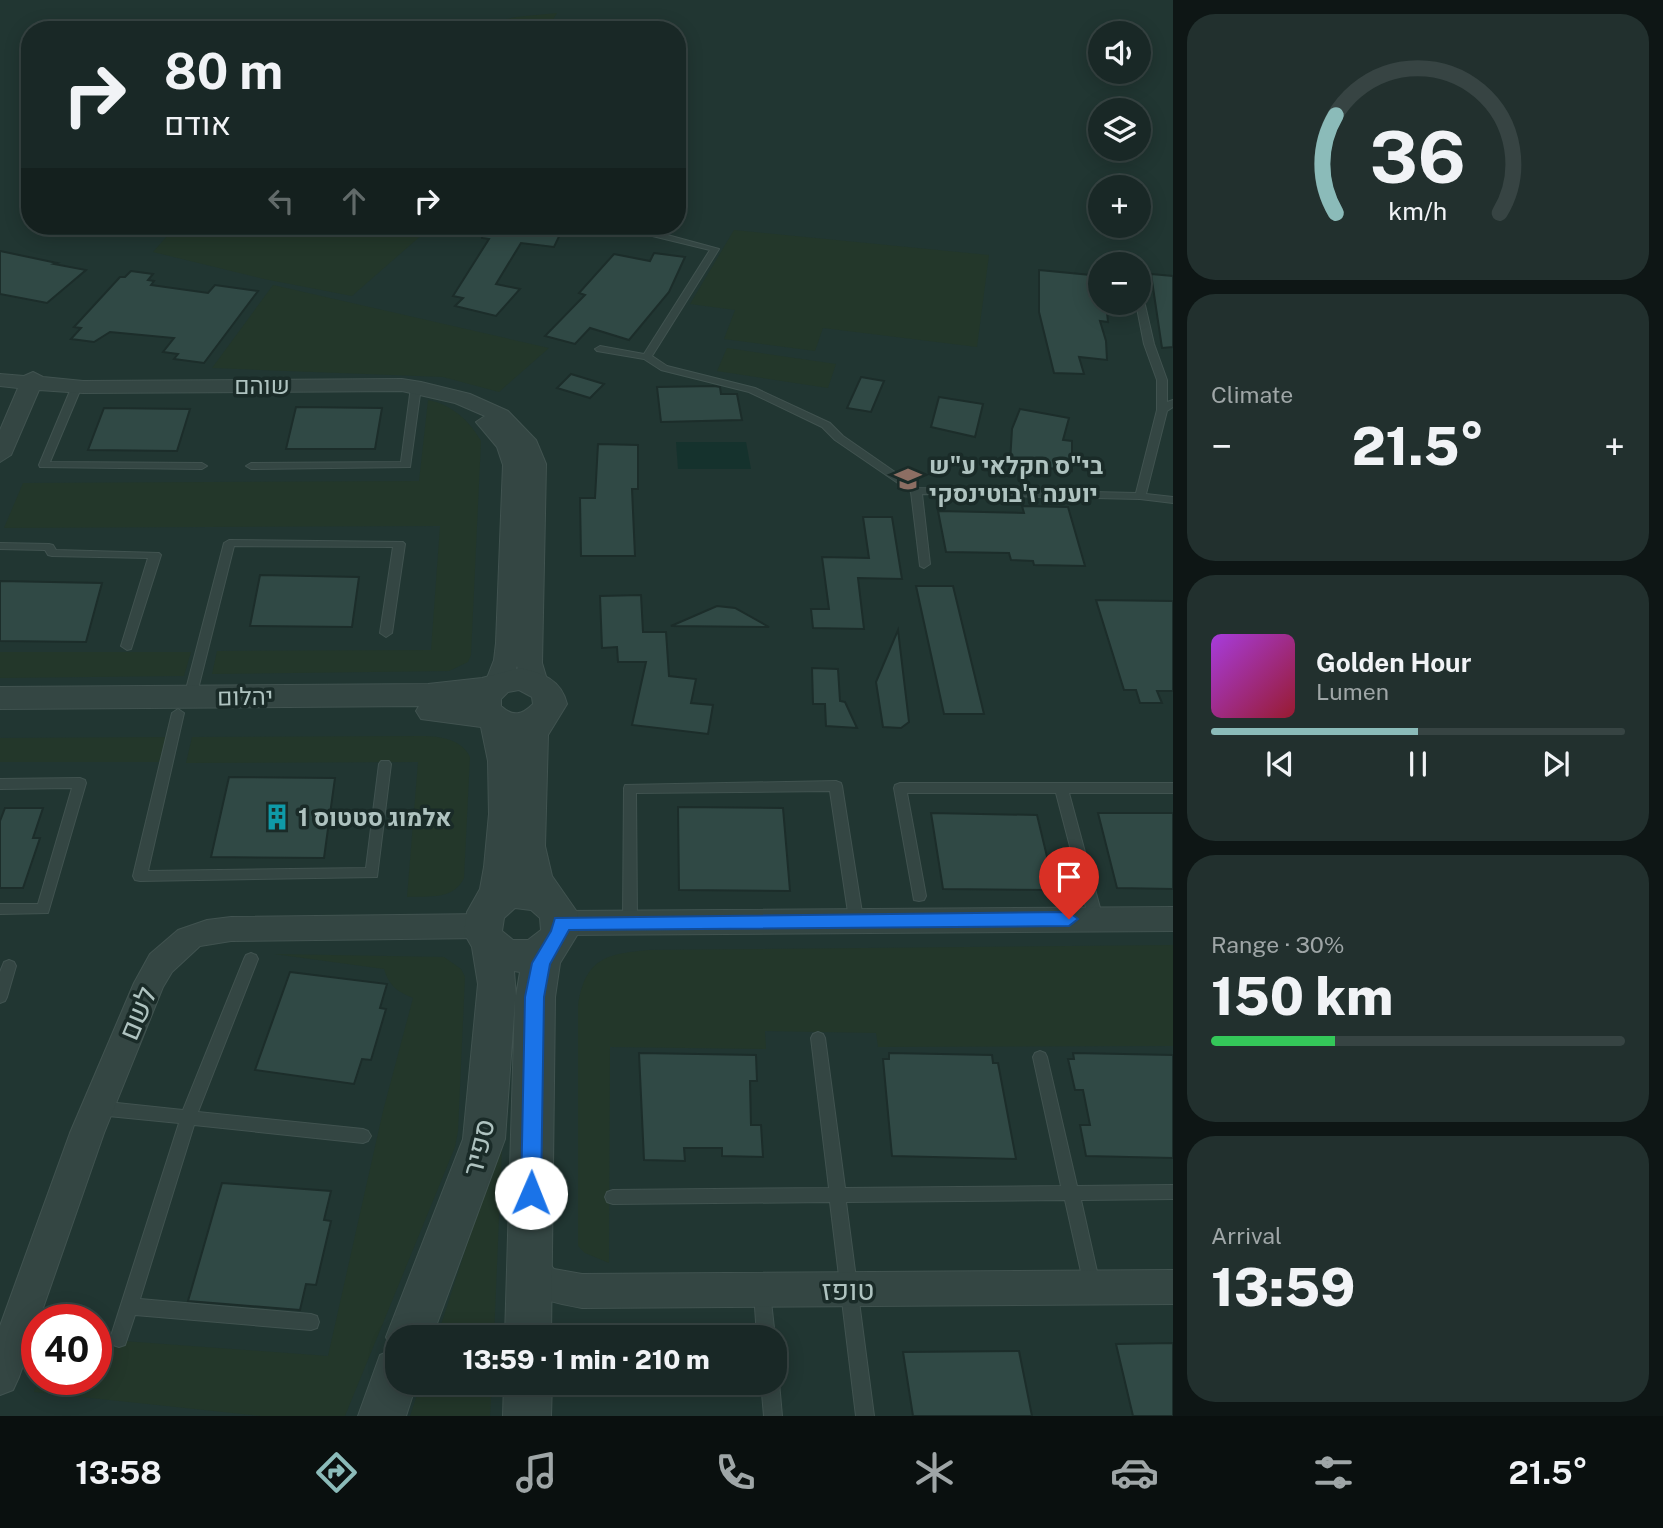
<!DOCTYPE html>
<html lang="en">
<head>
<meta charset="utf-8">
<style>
  body { margin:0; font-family:"Public Sans",Heebo,sans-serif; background:#22302e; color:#f1f3f6; height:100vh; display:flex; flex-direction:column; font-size:26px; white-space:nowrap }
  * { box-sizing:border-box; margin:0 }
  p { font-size:23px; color:#9fa6a7 }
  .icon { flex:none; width:38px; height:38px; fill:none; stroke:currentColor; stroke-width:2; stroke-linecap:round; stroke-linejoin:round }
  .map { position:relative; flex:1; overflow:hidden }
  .sheet { display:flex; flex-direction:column; gap:14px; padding:14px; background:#0e1615; width:490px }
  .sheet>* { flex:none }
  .guide { position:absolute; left:21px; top:21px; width:665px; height:214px; border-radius:28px; box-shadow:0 4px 18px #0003,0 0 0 2px #374443; background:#192826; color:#f1f3f6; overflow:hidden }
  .controls { position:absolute; left:1088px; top:21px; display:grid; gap:14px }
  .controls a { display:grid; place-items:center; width:63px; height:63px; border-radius:50%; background:#192826; box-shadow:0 4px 18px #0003,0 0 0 2px #374443; font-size:35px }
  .speed { position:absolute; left:21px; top:1304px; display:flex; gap:14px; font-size:35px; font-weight:700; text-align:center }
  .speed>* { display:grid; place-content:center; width:91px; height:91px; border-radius:50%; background:#192826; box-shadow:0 4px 18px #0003,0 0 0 2px #374443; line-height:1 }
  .speed .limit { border:10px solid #d22; background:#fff; color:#111 }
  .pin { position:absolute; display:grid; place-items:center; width:60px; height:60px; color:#fff; margin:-72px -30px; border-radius:50% 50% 50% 0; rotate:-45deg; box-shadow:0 0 7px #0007 }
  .pin .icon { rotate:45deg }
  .me { position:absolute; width:77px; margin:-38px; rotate:1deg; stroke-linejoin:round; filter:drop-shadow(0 0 5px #0008) }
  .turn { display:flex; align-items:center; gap:24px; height:147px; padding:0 28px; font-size:32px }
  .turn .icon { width:91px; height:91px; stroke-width:2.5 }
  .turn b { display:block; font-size:49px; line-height:60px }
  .lanes { display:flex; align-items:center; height:66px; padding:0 28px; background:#0003; justify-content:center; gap:35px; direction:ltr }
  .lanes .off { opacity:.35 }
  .big { font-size:52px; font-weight:800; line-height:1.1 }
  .sheet .card { flex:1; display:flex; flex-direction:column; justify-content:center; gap:10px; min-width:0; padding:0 24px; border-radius:28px; background:#22302e }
  .sheet .dial { align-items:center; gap:0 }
  .dial svg { height:182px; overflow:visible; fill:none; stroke:#374443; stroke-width:7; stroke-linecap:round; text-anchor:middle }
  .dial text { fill:#f1f3f6; stroke:none }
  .song { display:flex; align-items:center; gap:21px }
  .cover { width:84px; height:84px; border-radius:10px; background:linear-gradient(135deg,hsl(280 70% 55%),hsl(350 70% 35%)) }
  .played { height:7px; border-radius:4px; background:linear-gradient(90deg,#8bbbb9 50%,#374443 50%) }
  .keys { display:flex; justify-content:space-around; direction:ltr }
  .heat { display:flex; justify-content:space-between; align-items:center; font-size:38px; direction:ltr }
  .charge { height:10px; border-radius:5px; background:linear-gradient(90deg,#34c759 30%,#374443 0) }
  .trip { position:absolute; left:385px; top:1325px; width:402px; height:70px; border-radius:28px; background:#192826; box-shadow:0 4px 18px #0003,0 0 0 2px #374443; font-weight:800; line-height:70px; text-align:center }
  .tab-bar { display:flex; height:112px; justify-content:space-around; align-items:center; background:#0a100f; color:#9fa6a7 }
  .tab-bar .icon { width:49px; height:49px }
  .tab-bar .selected { color:#8bbbb9 }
  .tab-bar b { font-size:32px; color:#f1f3f6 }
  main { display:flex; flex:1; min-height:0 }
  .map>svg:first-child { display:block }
  .green { fill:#23372a }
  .water { fill:#15322d }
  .building { fill:#304945; stroke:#1c2d2a; stroke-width:2 }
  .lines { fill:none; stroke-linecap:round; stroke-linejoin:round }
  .service-casing { stroke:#415350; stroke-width:2 }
  .minor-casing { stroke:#415350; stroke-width:2 }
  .tertiary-casing { stroke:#415350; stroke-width:2 }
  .service { fill:#344643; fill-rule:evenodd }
  .minor { fill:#344643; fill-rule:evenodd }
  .tertiary { fill:#344643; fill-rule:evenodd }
  .route { fill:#1a73e8; stroke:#114b97; stroke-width:2 }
  .labels { text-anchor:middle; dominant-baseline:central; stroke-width:7; stroke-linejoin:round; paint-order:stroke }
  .street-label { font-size:24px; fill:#afc3c0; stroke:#1a2b28 }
  .poi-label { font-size:24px; font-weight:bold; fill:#afc3c0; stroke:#1a2b28; text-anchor:start }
  .near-street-label { font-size:28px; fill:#afc3c0; stroke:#1a2b28 }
</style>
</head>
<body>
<main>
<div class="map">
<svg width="1173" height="1416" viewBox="0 0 1173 1416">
  <rect width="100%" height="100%" fill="#213632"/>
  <!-- green -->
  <g class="green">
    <path d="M557 13 547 30H453L516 17Z"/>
    <path d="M176 226H432L352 296 264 279 153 252Z"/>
    <path d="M734 230 989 255 977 347 823 328 815 351 724 339 735 310 690 304Z"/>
    <path d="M273 285 549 348 499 392 443 377 212 368Z"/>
    <path d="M727 348 836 364 828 388 717 371Z"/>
    <path d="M428 400C451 404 470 421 481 441L471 655 468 662 449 671 212 674 217 651 431 650 440 526 4 528 23 483 419 481Z"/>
    <path d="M0 652H191L184 676 0 678Z"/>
    <path d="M422 736C439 736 462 739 470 757L464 878C454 900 429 896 407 897L418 762 186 763 192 737Z"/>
    <path d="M166 737 159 762H0V738Z"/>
    <path d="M1173 945V1046L878 1047 876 1033 765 1031 766 1049 610 1047 609 1263 585 1253 578 1246V1006C585 959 605 954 648 950Z"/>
    <path d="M274 954 444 957 461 969 465 977 458 1131 455 1147 345 1416H260L34 1392 38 1379H96V1339L328 1356 383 1111 413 998C398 992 389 986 384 969Z"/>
    <path d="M509 980 494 1337H437L493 1165Z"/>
    <path d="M421 1383H492L490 1416H410Z"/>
  </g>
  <!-- water -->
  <path class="water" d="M676 442H746L751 469H678Z"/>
  <!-- building -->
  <g class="building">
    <path d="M483 226H564L554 247 521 243 496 284 520 289 496 316 455 306 463 298 453 296 489 239 482 238Z"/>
    <path d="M0 251 57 263 54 264 86 270 47 303 0 294Z"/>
    <path d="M654 253 685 257 669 292 629 340 590 328 575 344 545 336 585 295 579 293 614 254 650 261Z"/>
    <path d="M1039 270 1101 276V303H1106L1108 322 1100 321 1106 341 1107 360 1079 357 1084 374 1054 373 1039 312Z"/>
    <path d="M131 271 153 274 148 280 154 281 151 285 208 293 215 285 258 291 204 363 174 359 178 354 163 352 174 338 110 332 94 342 71 339 81 328 74 327 120 277H125Z"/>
    <path d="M1151 274 1173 276V347L1162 348Z"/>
    <path d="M571 374 604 384 590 398 557 388Z"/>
    <path d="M861 377 884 381 871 412 847 408Z"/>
    <path d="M714 386 720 387 721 394H737L742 420 661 422 657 387Z"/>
    <path d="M939 397 983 404 975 437 931 427Z"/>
    <path d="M296 407 382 408 375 449H286Z"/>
    <path d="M104 408 190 409 177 451 88 450Z"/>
    <path d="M1020 409 1069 418 1063 440 1072 441V471L1010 463 1012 429Z"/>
    <path d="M598 444 638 445V489H632L635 556H581L580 498H595Z"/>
    <path d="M1022 506 1068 507 1085 566 1034 565 1033 561 1011 560 1009 553 946 552 938 511 1024 513Z"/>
    <path d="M863 517H892L902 579 858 578 864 629 813 628 811 609H829L822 557 869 558Z"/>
    <path d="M260 575 359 577 352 627 250 626Z"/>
    <path d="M0 581 102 583 86 642 0 641Z"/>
    <path d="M916 586H953L984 714H944Z"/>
    <path d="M641 595 643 632H666L669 676 696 679 691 703 713 705 708 734 632 725 646 662H618L617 647 602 648 600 596Z"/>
    <path d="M1096 600 1173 601V691H1157L1162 703H1140L1136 690H1124Z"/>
    <path d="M717 606 735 608 769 627 671 626Z"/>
    <path d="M898 630 909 722 901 728 883 727 876 682Z"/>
    <path d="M812 668 838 669 840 701 845 702 857 728 826 726 825 704H813Z"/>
    <path d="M229 777 335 778 324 858 211 857Z"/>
    <path d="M678 807 783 808 790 891 679 890Z"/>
    <path d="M5 808H43L33 838H40L23 888H0V821Z"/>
    <path d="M931 813 1037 815 1055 890 943 889Z"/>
    <path d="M1098 813H1173V889L1117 888Z"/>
    <path d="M290 972 387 984 380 1008 386 1009 371 1060 362 1059 354 1084 255 1070Z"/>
    <path d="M639 1053 756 1055 757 1081H750L751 1125H761L763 1157 722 1156V1148H684L685 1161 644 1160Z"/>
    <path d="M889 1053 992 1055 993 1063H998L1016 1159 892 1156 883 1059H889Z"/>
    <path d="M1073 1053 1173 1055V1158L1086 1156 1080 1125H1090L1083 1090H1075L1068 1059H1074Z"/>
    <path d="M222 1183 331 1191 324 1220 331 1221 316 1285 306 1284 300 1310 188 1301Z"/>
    <path d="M1173 1343V1416H1133L1116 1344Z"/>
    <path d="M1019 1351 1032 1416H913L903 1352Z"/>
  </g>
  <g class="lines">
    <!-- service casing -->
    <g class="service-casing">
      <g id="service">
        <path d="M643 226H652L649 230 719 249 652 356 667 366 755 388 830 423 843 436 918 488 1136 493 1157 410V380L1144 344 1136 303H1139V291L1142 292 1154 344 1167 380V402L1173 400V407L1167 411 1146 494 1173 497V503L1140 499 922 494 930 564 924 568 920 566 911 492 835 440 822 427 749 392 661 370 644 359 597 351 595 349 600 346 644 354 710 250 640 233 639 231Z"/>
        <path d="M77 383 82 386 50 462 202 463 207 466 202 469 40 467 39 465 72 386Z"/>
        <path d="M416 384 421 387 410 467 251 469 246 466 251 463 401 462 411 387Z"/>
        <path d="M229 540 403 542 405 544 392 633 386 637 380 633 393 547 234 546 196 697 190 701 186 700 184 697 224 543Z"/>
        <path d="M0 543 49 544 53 545 56 550 159 553 161 555 131 649 127 650 121 646 148 558 52 556 48 555 45 550 0 549Z"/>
        <path d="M178 709 184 713 148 871 366 868 379 764 381 761H389L391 764 377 877 140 881 135 880 133 876 172 713Z"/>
        <path d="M80 778 85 780 86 783 48 913 0 914V904H38L72 788 0 789V779Z"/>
        <path d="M836 781 841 783 842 786 863 919 861 923 856 924 851 923 849 919 830 791 636 793 637 922 635 926 630 927 625 926 623 922 624 788 625 785Z"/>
        <path d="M900 783H1173V793H1069L1103 919 1101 923 1096 924 1091 923 1089 919 1056 793H907L926 896 924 900 919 901 914 900 894 788 895 785Z"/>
        <path d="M251 953 256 955 258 959 198 1112 363 1129 368 1131 371 1136 368 1141 363 1143 194 1125 140 1299 311 1314 317 1316 319 1322 317 1328 311 1330 135 1315 125 1345 119 1347 113 1345 110 1339 179 1123 98 1115 93 1113 90 1108 93 1103 98 1101 183 1110 244 959 246 955Z"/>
        <path d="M9 960 14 962 16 966 7 997 5 1001 0 1003V972L4 962Z"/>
        <path d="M818 1032 823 1034 825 1038 845 1188 1061 1186 1033 1057 1035 1053 1040 1051 1045 1053 1047 1057 1077 1186 1173 1185V1199L1081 1200 1100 1285 1098 1291 1092 1293 1086 1291 1084 1285 1065 1200 846 1202 874 1416H856L830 1202 613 1204 607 1202 605 1197 607 1192 613 1190 829 1188 811 1038 813 1034Z"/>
        <path d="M762 1284 768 1286 770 1292 775 1337H757L754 1292 756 1286Z"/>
        <path d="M775 1376 779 1382 782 1416H764L761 1382H775Z"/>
      </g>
    </g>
    <!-- minor casing -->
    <g class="minor-casing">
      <g id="minor">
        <path d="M33 372 43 377 83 381 402 379 421 382 470 394 508 411 536 440 546 464 542 663 548 683 544 689 535 692 526 689 517 666 507 689 498 692 489 689 485 683 494 660 496 643 503 465 497 447 476 422 485 416 455 403 402 391 83 393 39 390 11 455 0 462V430L18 388 0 386V374L24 376Z"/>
        <path d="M1173 907V931L561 935 550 931 546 923 550 915 561 911Z"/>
        <path d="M483 914 494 918 498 926 494 934 483 938 231 941 200 946 172 972 163 987 104 1133 19 1377 13 1390 0 1395V1326L70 1133 134 983 150 954 178 930 207 920 231 917Z"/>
        <path d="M530 1252 543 1257 554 1269 582 1274 1173 1270V1304L582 1308C552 1302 526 1300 512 1269L517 1257Z"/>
      </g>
    </g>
    <!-- tertiary casing -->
    <g class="tertiary-casing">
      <g id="tertiary">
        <path d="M519 668C542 673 561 679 567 704L548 735 545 846 552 876 577 912 579 932 560 963 555 997 551 1337H505L515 1000 505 1139 432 1337H397V1382H417L406 1416H358L380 1355 392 1350 386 1337 463 1139 478 984 472 947 464 933 467 912 480 889 484 867 489 814 488 761 481 727 421 719 416 711 419 706 0 709V687L428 684 482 678ZM519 690 532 697 533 704C522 715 513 717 501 706V699L508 692ZM515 908 531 910 540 918 541 930 528 940H513L502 931 504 918ZM514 971 520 972 516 996Z"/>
        <path d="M504 1382H552L551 1416H503Z"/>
      </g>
    </g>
    <!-- service -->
    <use href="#service" class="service"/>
    <!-- minor -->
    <use href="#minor" class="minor"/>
    <!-- tertiary -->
    <use href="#tertiary" class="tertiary"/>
  </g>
  <!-- route -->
  <path class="route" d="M1069 912 1078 919 1069 926 569 930 550 964 544 997 541 1193 538 1200 531 1203 524 1200 521 1193 525 997 532 963 551 931 555 918Z"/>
  <!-- icons -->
  <defs>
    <g id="school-bare" transform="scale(2.1)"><path d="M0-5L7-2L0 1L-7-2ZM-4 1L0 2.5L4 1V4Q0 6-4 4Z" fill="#8d6e63" stroke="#1a2b28" stroke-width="2.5" paint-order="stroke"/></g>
    <g id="building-bare" transform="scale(2.1)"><path d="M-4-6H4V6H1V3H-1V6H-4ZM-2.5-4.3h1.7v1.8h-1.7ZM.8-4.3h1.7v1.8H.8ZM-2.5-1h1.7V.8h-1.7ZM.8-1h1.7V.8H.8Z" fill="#0f9aa8" stroke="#1a2b28" stroke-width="2.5" paint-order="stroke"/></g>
  </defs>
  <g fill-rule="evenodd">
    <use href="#school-bare" x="908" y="479"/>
    <use href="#building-bare" x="277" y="817"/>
  </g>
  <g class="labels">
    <!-- street labels -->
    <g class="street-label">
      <text x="262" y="385">שוהם</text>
      <text transform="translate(245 696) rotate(-1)">יהלום</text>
    </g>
    <!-- poi labels -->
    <g class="poi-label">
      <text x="929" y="465">בי"ס חקלאי ע"ש<tspan x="929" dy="28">יוענה ז'בוטינסקי</tspan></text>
      <text x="298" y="817">אלמוג סטטוס 1</text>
    </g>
    <!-- near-street labels -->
    <g class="near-street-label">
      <text transform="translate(137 1013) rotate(-67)">לשם</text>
      <text transform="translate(478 1147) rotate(-76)">ספיר</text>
      <text x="848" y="1289">טופז</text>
    </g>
  </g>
</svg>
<div class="controls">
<a><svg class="icon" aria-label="sound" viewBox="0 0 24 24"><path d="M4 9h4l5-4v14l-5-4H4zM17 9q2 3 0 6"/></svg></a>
<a><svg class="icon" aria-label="layers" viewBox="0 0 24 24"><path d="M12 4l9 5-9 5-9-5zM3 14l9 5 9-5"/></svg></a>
<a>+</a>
<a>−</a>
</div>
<div class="speed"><div class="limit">40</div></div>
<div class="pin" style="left:1069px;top:919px;background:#d93025"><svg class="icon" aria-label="arrive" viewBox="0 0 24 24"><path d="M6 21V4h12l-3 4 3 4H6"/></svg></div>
<svg class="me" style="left:531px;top:1193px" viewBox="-20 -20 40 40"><circle r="19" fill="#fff"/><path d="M0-13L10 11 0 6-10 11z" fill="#1a73e8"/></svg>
<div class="trip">13:59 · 1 min · 210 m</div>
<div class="guide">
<div class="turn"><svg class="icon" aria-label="right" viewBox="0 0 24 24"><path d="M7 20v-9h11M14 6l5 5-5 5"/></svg><div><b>80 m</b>אודם</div></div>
<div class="lanes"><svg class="icon off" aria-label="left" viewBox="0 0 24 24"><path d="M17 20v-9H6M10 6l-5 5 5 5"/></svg><svg class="icon off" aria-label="ahead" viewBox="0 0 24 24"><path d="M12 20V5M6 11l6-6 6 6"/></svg><svg class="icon" aria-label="right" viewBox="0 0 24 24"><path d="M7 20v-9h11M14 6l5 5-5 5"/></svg></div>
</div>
</div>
<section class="sheet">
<div class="card dial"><svg viewBox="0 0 100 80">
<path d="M14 69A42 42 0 1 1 86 69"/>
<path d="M14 69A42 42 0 0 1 14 26" stroke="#8bbbb9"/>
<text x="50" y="56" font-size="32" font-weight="700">36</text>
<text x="50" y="72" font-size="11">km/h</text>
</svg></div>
<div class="card"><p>Climate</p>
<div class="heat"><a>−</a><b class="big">21.5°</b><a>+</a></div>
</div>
<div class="card">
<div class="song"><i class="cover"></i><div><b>Golden Hour</b><p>Lumen</p></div></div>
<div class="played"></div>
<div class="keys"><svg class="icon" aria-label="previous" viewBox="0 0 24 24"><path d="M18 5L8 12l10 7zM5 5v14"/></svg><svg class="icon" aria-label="pause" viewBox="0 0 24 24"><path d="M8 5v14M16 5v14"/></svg><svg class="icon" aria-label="next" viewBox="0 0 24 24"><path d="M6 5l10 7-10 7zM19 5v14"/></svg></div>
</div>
<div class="card"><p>Range · 30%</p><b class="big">150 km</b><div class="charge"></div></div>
<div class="card"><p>Arrival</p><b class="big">13:59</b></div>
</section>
</main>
<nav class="tab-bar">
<b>13:58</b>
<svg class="icon selected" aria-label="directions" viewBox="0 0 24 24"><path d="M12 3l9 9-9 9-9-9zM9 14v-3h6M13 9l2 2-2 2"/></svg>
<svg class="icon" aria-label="music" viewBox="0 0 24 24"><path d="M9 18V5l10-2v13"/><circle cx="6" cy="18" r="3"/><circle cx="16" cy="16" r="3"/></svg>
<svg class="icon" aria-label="phone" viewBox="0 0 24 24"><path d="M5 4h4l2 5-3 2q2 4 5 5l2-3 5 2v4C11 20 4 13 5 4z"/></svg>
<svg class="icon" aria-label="climate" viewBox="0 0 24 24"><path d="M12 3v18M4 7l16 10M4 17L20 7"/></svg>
<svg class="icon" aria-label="car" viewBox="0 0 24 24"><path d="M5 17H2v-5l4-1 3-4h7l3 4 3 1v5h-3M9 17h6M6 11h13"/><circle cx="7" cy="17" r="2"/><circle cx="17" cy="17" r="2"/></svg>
<svg class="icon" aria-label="filters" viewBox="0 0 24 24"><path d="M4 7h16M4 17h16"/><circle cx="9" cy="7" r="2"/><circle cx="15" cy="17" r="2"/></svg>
<b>21.5°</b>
</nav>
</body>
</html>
